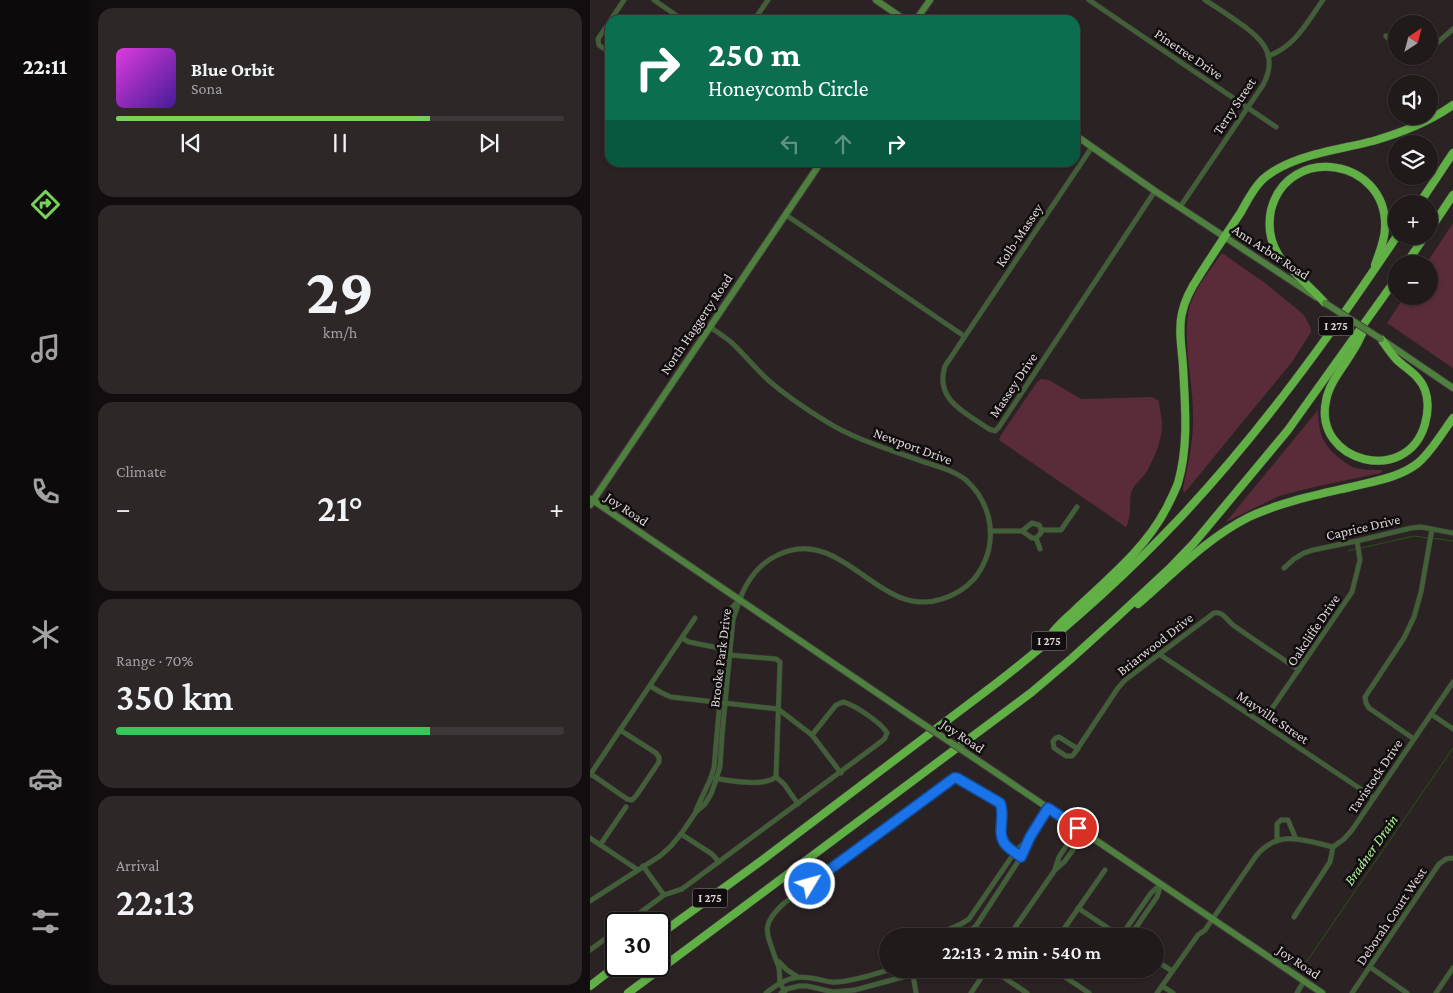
<!DOCTYPE html>
<html lang="en">
<head>
<meta charset="utf-8">
<style>
  body { margin:0; font-family:"Crimson Pro",serif; background:#2d2728; color:#f1f3f6; height:100vh; display:flex; flex-direction:column; font-size:19px; white-space:nowrap }
  * { box-sizing:border-box; margin:0 }
  p { font-size:16px; color:#a2a1a3 }
  .icon { flex:none; width:28px; height:28px; fill:none; stroke:currentColor; stroke-width:2; stroke-linecap:round; stroke-linejoin:round }
  .map { position:relative; flex:1; overflow:hidden }
  .sheet { display:flex; flex-direction:column; gap:8px; padding:8px; background:#120e0f; width:500px }
  .sheet>* { flex:none }
  .top-card { position:absolute; left:15px; top:15px; width:475px; height:152px; border-radius:15px; box-shadow:0 1px 4px #0004,0 0 0 1px #3d383a; background:#0b6e4f; color:#fff; overflow:hidden }
  .needle { width:32px; rotate:36deg }
  .buttons { position:absolute; left:798px; top:15px; display:grid; gap:10px }
  .buttons a { display:grid; place-items:center; width:50px; height:50px; border-radius:50%; background:#201a1b; box-shadow:0 1px 4px #0004,0 0 0 1px #3d383a; font-size:25px }
  .speed { position:absolute; left:15px; top:912px; display:flex; gap:10px; font-size:25px; font-weight:700; text-align:center }
  .speed>* { display:grid; place-content:center; width:65px; height:65px; border-radius:50%; background:#201a1b; box-shadow:0 1px 4px #0004,0 0 0 1px #3d383a; line-height:1 }
  .speed .limit { border:2px solid #111; border-radius:8px; background:#fff; color:#111 }
  .pin { position:absolute; display:grid; place-items:center; width:42px; height:42px; color:#fff; margin:-21px; border:2px solid #fff; border-radius:50%; box-shadow:0 1px 5px #0007 }
  .me { position:absolute; width:55px; margin:-28px; rotate:53deg; stroke-linejoin:round; filter:drop-shadow(0 0 4px #0008) }
  .turn { display:flex; align-items:center; gap:18px; height:105px; padding:0 20px; font-size:22px }
  .turn .icon { width:65px; height:65px; stroke-width:2.5 }
  .turn b { display:block; font-size:35px; line-height:42px }
  .lanes { display:flex; align-items:center; height:48px; padding:0 20px; background:#0003; justify-content:center; gap:25px; direction:ltr }
  .lanes .off { opacity:.35 }
  .big { font-size:38px; font-weight:600; line-height:1.1 }
  .sheet .tile { flex:1; display:flex; flex-direction:column; justify-content:center; gap:8px; min-width:0; padding:0 18px; border-radius:15px; background:#2d2728 }
  .sheet .dial { align-items:center; gap:0 }
  .dial b { font-size:65px; line-height:1 }
  .song { display:flex; align-items:center; gap:15px }
  .cover { width:60px; height:60px; border-radius:8px; background:linear-gradient(135deg,hsl(300 70% 55%),hsl(260 70% 35%)) }
  .played { height:5px; border-radius:2px; background:linear-gradient(90deg,#77d259 70%,#3d383a 70%) }
  .keys { display:flex; justify-content:space-around; direction:ltr }
  .heat { display:flex; justify-content:space-between; align-items:center; font-size:28px; direction:ltr }
  .charge { height:8px; border-radius:4px; background:linear-gradient(90deg,#34c759 70%,#3d383a 0) }
  .trip { position:absolute; left:289px; top:928px; width:285px; height:50px; border-radius:25px; background:#201a1b; box-shadow:0 1px 4px #0004,0 0 0 1px #3d383a; font-weight:600; line-height:50px; text-align:center }
  main { display:flex; flex:1; min-height:0 }
  .tabs { display:flex; flex-direction:column; width:90px; justify-content:space-around; align-items:center; background:#0d0a0b; color:#a2a1a3 }
  .tabs .icon { width:35px; height:35px }
  .tabs .active { color:#77d259 }
  .tabs b { font-size:22px; color:#f1f3f6 }
  .map>svg:first-child { display:block }
  .green { fill:#5a2c39 }
  .lines { fill:none; stroke-linecap:round; stroke-linejoin:round }
  .stream { stroke:#275417; stroke-width:1 }
  .street-casing { stroke:#473f41; stroke-width:5.5 }
  .secondary-casing { stroke:#473f41; stroke-width:8 }
  .highway-casing { stroke:#473f41; stroke-width:9 }
  .street { stroke:#416037; stroke-width:4.5 }
  .secondary { stroke:#4e813e; stroke-width:6 }
  .highway { stroke:#60b046; stroke-width:8 }
  .secondary-bridge-casing { stroke:#473f41; stroke-width:8; stroke-linecap:butt }
  .secondary-bridge { stroke:#4e813e; stroke-width:6 }
  .route-casing { stroke:#114b97; stroke-width:12 }
  .route { stroke:#1a73e8; stroke-width:9 }
  .labels { text-anchor:middle; dominant-baseline:central; stroke-width:5; stroke-linejoin:round; paint-order:stroke }
  .shield { fill:#110d0e; stroke:#9f9a9b; stroke-width:1 }
  .shield-label { font-size:12px; font-weight:bold; fill:#dcd6d7 }
  .street-label { font-size:14px; fill:#dcd6d7; stroke:#110d0e }
  .water-label { font-size:15px; font-style:italic; fill:#aaed96; stroke:#110d0e }
</style>
</head>
<body>
<main>
<nav class="tabs">
<b>22:11</b>
<svg class="icon active" aria-label="directions" viewBox="0 0 24 24"><path d="M12 3l9 9-9 9-9-9zM9 14v-3h6M13 9l2 2-2 2"/></svg>
<svg class="icon" aria-label="music" viewBox="0 0 24 24"><path d="M9 18V5l10-2v13"/><circle cx="6" cy="18" r="3"/><circle cx="16" cy="16" r="3"/></svg>
<svg class="icon" aria-label="phone" viewBox="0 0 24 24"><path d="M5 4h4l2 5-3 2q2 4 5 5l2-3 5 2v4C11 20 4 13 5 4z"/></svg>
<svg class="icon" aria-label="climate" viewBox="0 0 24 24"><path d="M12 3v18M4 7l16 10M4 17L20 7"/></svg>
<svg class="icon" aria-label="car" viewBox="0 0 24 24"><path d="M5 17H2v-5l4-1 3-4h7l3 4 3 1v5h-3M9 17h6M6 11h13"/><circle cx="7" cy="17" r="2"/><circle cx="17" cy="17" r="2"/></svg>
<svg class="icon" aria-label="filters" viewBox="0 0 24 24"><path d="M4 7h16M4 17h16"/><circle cx="9" cy="7" r="2"/><circle cx="15" cy="17" r="2"/></svg>
</nav>
<section class="sheet">
<div class="tile">
<div class="song"><i class="cover"></i><div><b>Blue Orbit</b><p>Sona</p></div></div>
<div class="played"></div>
<div class="keys"><svg class="icon" aria-label="previous" viewBox="0 0 24 24"><path d="M18 5L8 12l10 7zM5 5v14"/></svg><svg class="icon" aria-label="pause" viewBox="0 0 24 24"><path d="M8 5v14M16 5v14"/></svg><svg class="icon" aria-label="next" viewBox="0 0 24 24"><path d="M6 5l10 7-10 7zM19 5v14"/></svg></div>
</div>
<div class="tile dial"><b>29</b><p>km/h</p></div>
<div class="tile"><p>Climate</p>
<div class="heat"><a>−</a><b class="big">21°</b><a>+</a></div>
</div>
<div class="tile"><p>Range · 70%</p><b class="big">350 km</b><div class="charge"></div></div>
<div class="tile"><p>Arrival</p><b class="big">22:13</b></div>
</section>
<div class="map">
<svg width="863" height="993" viewBox="0 0 863 993">
  <rect width="100%" height="100%" fill="#2b2224"/>
  <!-- green -->
  <g class="green">
    <path d="M863 223V368L797 323 815 296H839V264H836Z"/>
    <path d="M632 253 675 283 713 314 720 326 721 332 702 362 596 491 594 493 593 489C598 464 604 439 603 413 603 380 591 337 600 305 606 286 621 269 632 253Z"/>
    <path d="M451 379 459 380 491 399 562 397 569 401C569 408 572 416 572 424 572 440 565 457 557 471 553 478 543 485 541 493 539 505 542 516 536 527L409 440 411 435 447 382Z"/>
    <path d="M728 410C728 432 733 447 752 460 756 463 761 467 766 468 774 470 784 470 793 470L791 473 724 487 689 496 636 522Z"/>
  </g>
  <g class="lines">
    <!-- stream -->
    <g class="stream">
      <path d="M842 538 863 541"/>
      <path d="M771 548 824 536 838 538"/>
      <path d="M758 551 767 549"/>
      <path d="M715 964 863 748"/>
    </g>
    <!-- street casing -->
    <g class="street-casing">
      <g id="street">
        <path d="M64 0 93 20"/>
        <path d="M499 0 686 127"/>
        <path d="M164 20 178 0"/>
        <path d="M796 36 806 46"/>
        <path d="M839 50 863 29"/>
        <path d="M20 53 9 45 8 39 34 0"/>
        <path d="M678 56C705 47 717 22 733 0"/>
        <path d="M824 56 829 57 831 56"/>
        <path d="M502 147 355 366C344 400 376 413 399 429L405 431 409 427 565 191"/>
        <path d="M590 207 673 85C689 55 672 38 648 22 637 14 626 7 615 0"/>
        <path d="M196 215 374 336"/>
        <path d="M442 523 449 525 451 529V533L446 538H442L432 531Z"/>
        <path d="M452 530H471L487 507"/>
        <path d="M400 531H432"/>
        <path d="M446 538 450 549"/>
        <path d="M694 568 704 559 714 553 723 550 767 541 821 528 831 527 863 533"/>
        <path d="M92 638 99 642 134 649 140 655 186 659 190 662 186 777 194 784 208 804"/>
        <path d="M569 654 784 798"/>
        <path d="M60 686 72 693 81 697 188 709 222 735 251 773"/>
        <path d="M841 714 863 729"/>
        <path d="M672 723 762 592 770 560 767 541"/>
        <path d="M824 739 779 708 776 703 775 697 814 638 824 617 831 592 842 529"/>
        <path d="M488 749 469 737 466 738 463 741 464 748 476 756H482L484 754 528 688 535 680 624 613C633 611 637 620 643 625 664 640 687 655 709 670"/>
        <path d="M1 774 37 799 42 800 46 796 69 762V757L66 753 30 730"/>
        <path d="M0 775 105 618"/>
        <path d="M124 778C140 781 173 787 186 777"/>
        <path d="M106 810 120 780 124 768 137 619 139 611 148 601"/>
        <path d="M91 834 122 854 129 862"/>
        <path d="M0 838 48 870"/>
        <path d="M687 841V824L691 820H698L706 839"/>
        <path d="M10 845 36 807"/>
        <path d="M743 847 754 839 762 830 863 682"/>
        <path d="M53 866 74 895 92 889 292 741 295 738 297 733C292 723 263 704 253 702L246 705 222 735"/>
        <path d="M465 869 469 857 488 828"/>
        <path d="M0 901 70 856 81 846 91 834 106 812 115 804 121 794 125 783 130 767 132 736 143 619C148 607 150 595 157 584 165 570 176 560 190 554 255 526 288 620 352 599 365 595 375 589 384 579 396 564 402 545 400 526 398 508 389 492 376 480 363 470 346 466 331 461 299 449 266 440 237 422 219 411 194 394 178 380 165 368 154 354 141 342 135 337 127 332 120 327"/>
        <path d="M488 908 530 936"/>
        <path d="M704 917 740 862 743 847"/>
        <path d="M35 924 74 895"/>
        <path d="M343 936 371 924 379 919 425 852 439 838"/>
        <path d="M366 936 382 929 386 926 431 857 440 837 458 808"/>
        <path d="M419 936 465 870 475 861 495 833"/>
        <path d="M469 936 515 870"/>
        <path d="M531 936 561 893 571 884"/>
        <path d="M540 936 567 897 571 884"/>
        <path d="M0 950 26 931"/>
        <path d="M565 960 582 971"/>
        <path d="M189 962 197 970 208 977"/>
        <path d="M780 967 817 993"/>
        <path d="M322 969 326 993"/>
        <path d="M401 969 437 993"/>
        <path d="M463 969 499 993"/>
        <path d="M572 986 583 993"/>
        <path d="M195 991C187 981 191 979 189 969 189 965 186 961 185 957 176 931 171 925 193 904L362 779H367L410 803C416 816 406 832 415 844 419 849 426 853 431 857"/>
        <path d="M176 993C194 979 205 974 227 979 233 980 240 983 246 982 263 982 286 973 303 969"/>
        <path d="M191 993 197 989 209 986H217L243 992 265 990 324 974 329 969"/>
        <path d="M381 993 397 969"/>
        <path d="M567 993 608 935 615 930 666 856C688 829 714 840 743 847"/>
        <path d="M707 993 714 981"/>
        <path d="M762 993 849 864 856 859 863 858"/>
        <path d="M846 993 863 968"/>
      </g>
    </g>
    <!-- secondary casing -->
    <g class="secondary-casing">
      <g id="secondary">
        <path d="M286 0 315 20"/>
        <path d="M326 20 340 0"/>
        <path d="M485 135 565 191 726 297"/>
        <path d="M794 341 863 388"/>
        <path d="M1 499 321 716"/>
        <path d="M0 505 231 162"/>
        <path d="M393 764 732 993"/>
      </g>
    </g>
    <!-- highway casing -->
    <g class="highway-casing">
      <g id="highway">
        <path d="M829 204 863 153"/>
        <path d="M839 231 863 195"/>
        <path d="M816 264 835 236"/>
        <path d="M735 303C726 293 716 284 706 274 700 267 692 262 688 254 680 241 678 225 681 210 698 143 798 158 795 228 795 240 789 253 785 265"/>
        <path d="M772 334C769 341 765 348 761 354 752 369 739 383 736 401 723 462 817 487 835 424 838 413 839 401 835 390 830 376 818 370 807 360 801 354 796 346 791 339"/>
        <path d="M548 604C584 573 617 538 659 517 691 502 726 495 761 487 784 481 809 478 828 463 842 451 852 433 863 418"/>
        <path d="M463 632C470 623 479 616 487 608 520 577 556 548 577 507 581 499 585 491 588 483 599 445 595 405 593 366 592 350 588 330 592 313 595 299 601 288 609 276 623 254 637 233 651 212 657 201 663 189 672 180 699 155 748 150 783 141 811 133 839 122 863 105"/>
        <path d="M69 935 171 861 408 682C472 632 532 579 588 520 670 433 740 336 807 236"/>
        <path d="M0 986 26 966"/>
        <path d="M38 993 442 692 482 658 524 620 579 569 604 543 698 430 806 279"/>
      </g>
    </g>
    <!-- street -->
    <use href="#street" class="street"/>
    <!-- secondary -->
    <use href="#secondary" class="secondary"/>
    <!-- highway -->
    <use href="#highway" class="highway"/>
    <!-- secondary-bridge casing -->
    <g class="secondary-bridge-casing">
      <g id="secondary-bridge">
        <path d="M735 303 791 339"/>
        <path d="M321 716 393 764"/>
      </g>
    </g>
    <!-- secondary-bridge -->
    <use href="#secondary-bridge" class="secondary-bridge"/>
  </g>
  <g class="lines">
    <!-- route casing -->
    <g class="route-casing">
      <path id="route" d="M220 884 364 778H367L410 803C416 816 406 832 415 844 419 849 426 853 431 857L440 837 458 808 488 828"/>
    </g>
    <!-- route -->
    <use href="#route" class="route"/>
  </g>
  <g class="labels">
    <!-- shield labels -->
    <g class="shield">
      <rect x="728.5" y="316.5" width="35" height="19" rx="4"/>
      <rect x="441.5" y="631.5" width="35" height="19" rx="4"/>
      <rect x="102.5" y="888.5" width="35" height="19" rx="4"/>
    </g>
    <g class="shield-label">
      <text x="746" y="326">I 275</text>
      <text x="459" y="641">I 275</text>
      <text x="120" y="898">I 275</text>
    </g>
    <!-- street labels -->
    <g class="street-label">
      <text transform="translate(599 54) rotate(34)">Pinetree Drive</text>
      <text transform="translate(644 106) rotate(-56)">Terry Street</text>
      <text transform="translate(429 235) rotate(-56)">Kolb-Massey</text>
      <text transform="translate(681 252) rotate(33)">Ann Arbor Road</text>
      <text transform="translate(106 324) rotate(-56)">North Haggerty Road</text>
      <text transform="translate(423 385) rotate(-56)">Massey Drive</text>
      <text transform="translate(323 446) rotate(20)">Newport Drive</text>
      <text transform="translate(37 509) rotate(34)">Joy Road</text>
      <text transform="translate(773 527) rotate(-13)">Caprice Drive</text>
      <text transform="translate(723 630) rotate(-56)">Oakcliffe Drive</text>
      <text transform="translate(565 644) rotate(-38)">Briarwood Drive</text>
      <text transform="translate(130 658) rotate(-83)">Brooke Park Drive</text>
      <text transform="translate(683 717) rotate(34)">Mayville Street</text>
      <text transform="translate(373 736) rotate(34)">Joy Road</text>
      <text transform="translate(785 776) rotate(-56)">Tavistock Drive</text>
      <text transform="translate(801 916) rotate(-56)">Deborah Court West</text>
      <text transform="translate(709 962) rotate(34)">Joy Road</text>
    </g>
    <!-- water labels -->
    <g class="water-label">
      <text transform="translate(781 850) rotate(-55)">Bradner Drain</text>
    </g>
  </g>
</svg>
<div class="buttons">
<a><svg class="needle" viewBox="-14 -14 28 28"><path d="M0-13l5 13h-10z" fill="#e53935"/><path d="M0 13l5-13h-10z" fill="#a2a1a3"/></svg></a>
<a><svg class="icon" aria-label="sound" viewBox="0 0 24 24"><path d="M4 9h4l5-4v14l-5-4H4zM17 9q2 3 0 6"/></svg></a>
<a><svg class="icon" aria-label="layers" viewBox="0 0 24 24"><path d="M12 4l9 5-9 5-9-5zM3 14l9 5 9-5"/></svg></a>
<a>+</a>
<a>−</a>
</div>
<div class="speed"><div class="limit">30</div></div>
<div class="pin" style="left:488px;top:828px;background:#d93025"><svg class="icon" aria-label="arrive" viewBox="0 0 24 24"><path d="M6 21V4h12l-3 4 3 4H6"/></svg></div>
<svg class="me" style="left:220px;top:884px" viewBox="-20 -20 40 40"><circle r="17" fill="#1a73e8" stroke="#fff" stroke-width="3"/><path d="M0-11L8 9 0 5-8 9z" fill="#fff"/></svg>
<div class="trip">22:13 · 2 min · 540 m</div>
<div class="top-card">
<div class="turn"><svg class="icon" aria-label="right" viewBox="0 0 24 24"><path d="M7 20v-9h11M14 6l5 5-5 5"/></svg><div><b>250 m</b>Honeycomb Circle</div></div>
<div class="lanes"><svg class="icon off" aria-label="left" viewBox="0 0 24 24"><path d="M17 20v-9H6M10 6l-5 5 5 5"/></svg><svg class="icon off" aria-label="ahead" viewBox="0 0 24 24"><path d="M12 20V5M6 11l6-6 6 6"/></svg><svg class="icon" aria-label="right" viewBox="0 0 24 24"><path d="M7 20v-9h11M14 6l5 5-5 5"/></svg></div>
</div>
</div>
</main>
</body>
</html>
